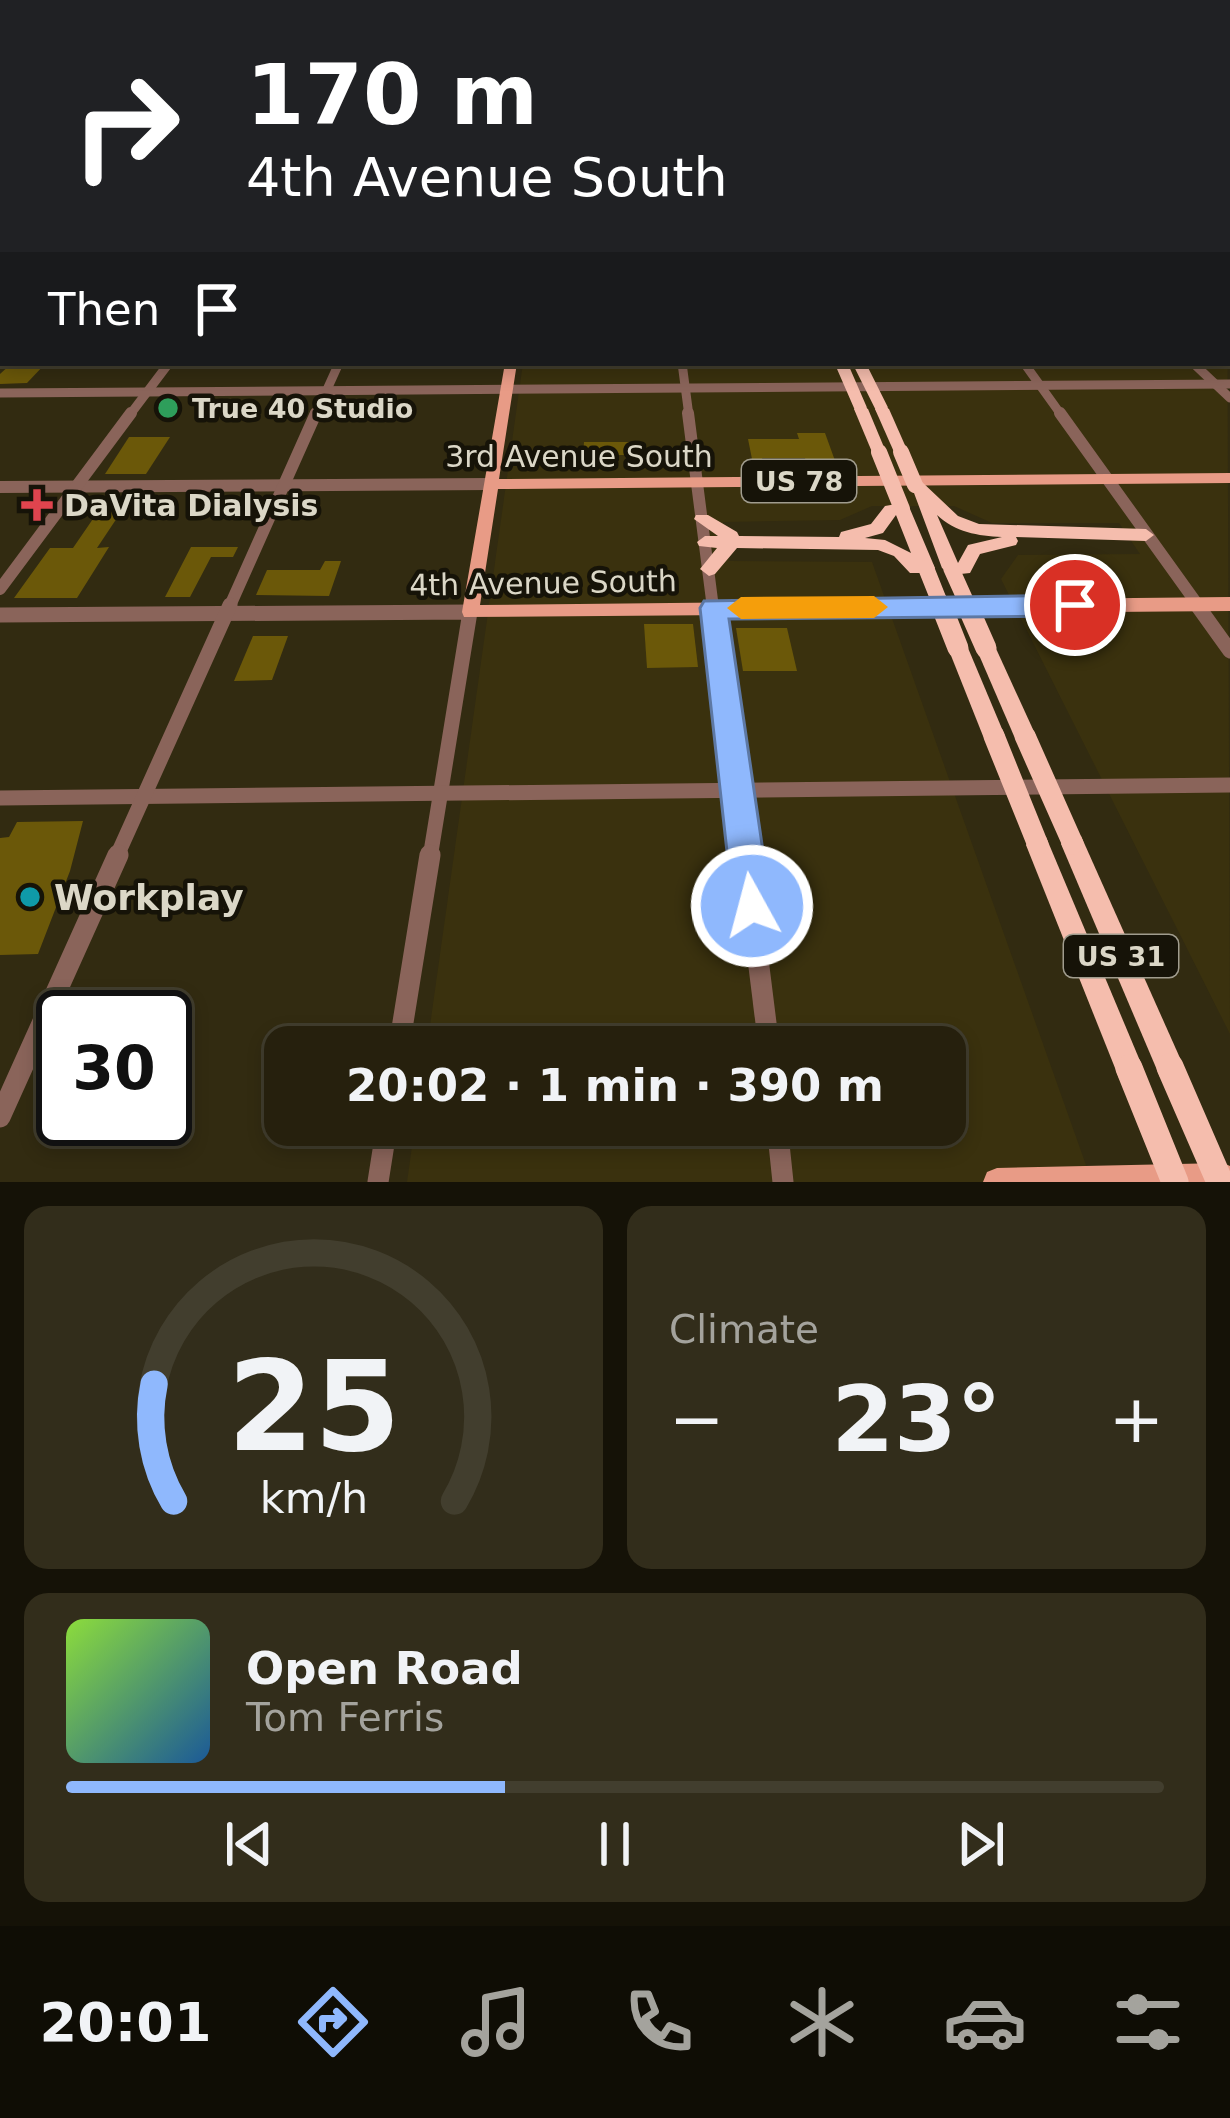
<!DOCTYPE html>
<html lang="en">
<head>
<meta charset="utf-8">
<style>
  body { margin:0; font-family:"DejaVu Sans",sans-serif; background:#322d1b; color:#f1f3f6; height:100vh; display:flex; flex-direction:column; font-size:45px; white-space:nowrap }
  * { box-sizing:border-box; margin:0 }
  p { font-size:39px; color:#a4a39d }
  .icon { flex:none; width:66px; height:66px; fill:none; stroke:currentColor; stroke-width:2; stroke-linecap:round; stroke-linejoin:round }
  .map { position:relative; height:1182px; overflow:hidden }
  .details { display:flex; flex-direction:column; gap:24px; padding:24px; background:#151207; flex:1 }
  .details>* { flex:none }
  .hud { position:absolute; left:0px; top:0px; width:1230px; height:366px; box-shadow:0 6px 18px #0003,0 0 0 3px #423e2e; background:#202124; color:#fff; overflow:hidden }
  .speed { position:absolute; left:36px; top:990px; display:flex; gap:24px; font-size:60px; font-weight:700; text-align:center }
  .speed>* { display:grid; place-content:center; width:156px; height:156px; border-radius:50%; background:#26200d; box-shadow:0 6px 18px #0003,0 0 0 3px #423e2e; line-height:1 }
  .speed .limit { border:6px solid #111; border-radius:18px; background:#fff; color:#111 }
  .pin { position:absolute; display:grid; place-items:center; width:102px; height:102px; color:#fff; margin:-51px; border:6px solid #fff; border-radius:50%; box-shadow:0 3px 12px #0007 }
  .me { position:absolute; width:132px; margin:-66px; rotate:353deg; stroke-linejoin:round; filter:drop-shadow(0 0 9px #0008) }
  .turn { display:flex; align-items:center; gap:42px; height:252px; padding:0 48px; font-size:54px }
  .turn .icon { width:156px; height:156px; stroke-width:2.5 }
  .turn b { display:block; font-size:84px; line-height:102px }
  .then { display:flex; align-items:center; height:114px; padding:0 48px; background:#0003; gap:24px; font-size:45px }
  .big { font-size:90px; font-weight:600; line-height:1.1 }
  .details .card { flex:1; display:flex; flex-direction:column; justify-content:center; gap:18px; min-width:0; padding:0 42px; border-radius:24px; background:#322d1b }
  .details .dial { align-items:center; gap:0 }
  .dial svg { height:312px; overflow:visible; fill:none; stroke:#423e2e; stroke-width:7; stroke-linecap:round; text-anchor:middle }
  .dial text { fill:#f1f3f6; stroke:none }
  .song { display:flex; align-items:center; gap:36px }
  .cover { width:144px; height:144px; border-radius:18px; background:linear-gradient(135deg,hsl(90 70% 55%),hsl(210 70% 35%)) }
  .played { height:12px; border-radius:6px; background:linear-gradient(90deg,#8fb8fd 40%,#423e2e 40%) }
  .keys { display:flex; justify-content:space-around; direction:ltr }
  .heat { display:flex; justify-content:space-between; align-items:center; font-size:66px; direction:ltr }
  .details .tiles { flex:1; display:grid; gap:24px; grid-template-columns:1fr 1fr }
  .card:last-child { grid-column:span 2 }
  .trip { position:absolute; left:264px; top:1026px; width:702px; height:120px; border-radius:24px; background:#26200d; box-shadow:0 6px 18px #0003,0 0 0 3px #423e2e; font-weight:600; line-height:120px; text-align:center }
  .dock { display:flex; height:192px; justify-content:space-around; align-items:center; background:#0f0d05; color:#a4a39d }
  .dock .icon { width:84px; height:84px }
  .dock .on { color:#8fb8fd }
  .dock b { font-size:54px; color:#f1f3f6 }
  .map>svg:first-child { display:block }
  .built { fill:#3a310e }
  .building { fill:#6b5809 }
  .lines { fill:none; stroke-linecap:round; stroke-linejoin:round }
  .minor-far3 { stroke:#8a645a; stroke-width:9 }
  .minor-far2 { stroke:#8a645a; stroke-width:12 }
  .minor-far1 { stroke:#8a645a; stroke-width:15 }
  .minor { stroke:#8a645a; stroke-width:21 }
  .major { fill:#e89b86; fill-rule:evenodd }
  .highway { fill:#f5bdad; fill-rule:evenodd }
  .highway-bridge-far3 { stroke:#f5bdad; stroke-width:12 }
  .highway-bridge-far2 { stroke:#f5bdad; stroke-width:16 }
  .highway-bridge-far1 { stroke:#f5bdad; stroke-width:21 }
  .highway-bridge { stroke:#f5bdad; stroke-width:27 }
  .route { fill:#8fb8fd; stroke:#5d78a4; stroke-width:3 }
  .slow { fill:#f59e0b }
  .leisure-dot { fill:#2e9e5b; stroke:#161308; stroke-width:4.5 }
  .health-dot { fill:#e0444e; stroke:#161308; stroke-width:4.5 }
  .culture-dot { fill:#0f9aa8; stroke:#161308; stroke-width:4.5 }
  .labels { text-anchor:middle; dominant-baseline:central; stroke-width:9; stroke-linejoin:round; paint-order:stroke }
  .far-poi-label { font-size:27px; font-weight:bold; fill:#dbd7c7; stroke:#161308; text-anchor:start }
  .shield { fill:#161308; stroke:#a09c8e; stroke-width:3 }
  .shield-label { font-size:27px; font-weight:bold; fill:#dbd7c7 }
  .street-label { font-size:30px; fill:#dbd7c7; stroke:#161308 }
  .poi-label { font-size:30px; font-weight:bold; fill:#dbd7c7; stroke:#161308; text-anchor:start }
  .near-poi-label { font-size:36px; font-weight:bold; fill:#dbd7c7; stroke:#161308; text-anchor:start }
</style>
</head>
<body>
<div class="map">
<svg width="1230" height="1182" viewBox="0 0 1230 1182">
  <rect width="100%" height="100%" fill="#322b11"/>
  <!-- built -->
  <path class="built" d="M1227 236 1230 1034 1001 579 1018 555 1140 554 1119 523H992L954 506H872L840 520 723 522 729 561 872 562 1092 1182H407L415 1125H945V1047H427L523 363H1227Z"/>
  <!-- building -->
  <g class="building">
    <path d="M11 364H45L27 383 0 384V374Z"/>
    <path d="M797 433H825L838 469H808L805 458H762L765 469H754L748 439H799Z"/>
    <path d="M129 437H170L146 474H105Z"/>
    <path d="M584 442H634L635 455H583Z"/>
    <path d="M108 497H131L97 548 109 547 77 598H14L50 548H73Z"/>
    <path d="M191 547H238L233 557H211L190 597H165Z"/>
    <path d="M325 561H341L329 596 256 595 267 570H320Z"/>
    <path d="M644 624H693L698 667 647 668Z"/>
    <path d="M736 628H787L797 671H743Z"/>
    <path d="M253 636H288L272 680 234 681Z"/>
    <path d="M83 821 70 871 38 954 0 955V838L9 837 17 822Z"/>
  </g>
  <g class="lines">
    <!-- minor-far3 -->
    <g class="minor-far3">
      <path d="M682 363 689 416"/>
      <path d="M1024 363 1062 416"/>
      <path d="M1193 363 1230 398"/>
      <path d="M0 393 1230 384"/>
      <path d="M129 416 169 363"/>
      <path d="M315 416 339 363"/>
    </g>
    <!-- minor-far2 -->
    <g class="minor-far2">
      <path d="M688 413 713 608"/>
      <path d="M1060 413 1200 608"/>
      <path d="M0 487 491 484"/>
      <path d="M0 589 131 413"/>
      <path d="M229 608 316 413"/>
    </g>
    <!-- minor-far1 -->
    <g class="minor-far1">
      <path d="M713 605 745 858"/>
      <path d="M1197 605 1230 651"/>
      <path d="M0 615 470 612 430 858"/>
      <path d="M0 798 1230 785"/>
      <path d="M116 858 230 605"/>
    </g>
    <!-- minor -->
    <g class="minor">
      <path d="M745 855 769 1047"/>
      <path d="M399 1047 430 855"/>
      <path d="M0 1117 118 855"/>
      <path d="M777 1125 783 1182"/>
      <path d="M378 1182 387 1125"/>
    </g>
    <!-- major -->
    <g class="major">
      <rect x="1227" y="174" width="3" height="4"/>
      <rect x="0" y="179" width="3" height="4"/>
      <path d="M3 353V363L0 364V354Z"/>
      <path d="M505 363H517L499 479 1230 473V483L498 489 480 605 1230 597V611L464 617 462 612Z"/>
      <path d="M1223 1163 1230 1166V1182H983L987 1172 997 1168Z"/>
    </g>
    <!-- highway -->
    <g class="highway">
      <path d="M861 405 868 409 886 452 884 455H874L872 452 854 409Z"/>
      <path d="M882 405 889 409 908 452 906 455H896L894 452 875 409Z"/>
      <path d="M915 480 921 481 958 516 979 524 1146 529 1154 535 1146 541 1016 537 1018 541 1016 545 980 554 970 573 951 575 942 568 914 493 907 485ZM937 515C955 532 978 536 1002 537L968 545 958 563Z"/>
      <path d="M902 503 910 509 935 568 932 573H910L894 556 878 550 737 548 715 574 709 576 700 569 717 548 699 546 697 542 705 536H718L694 519 696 515H708L737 532 739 536 839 537 841 532 871 524 885 506ZM896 515 911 553 885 540 865 538 883 533Z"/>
      <path d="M958 640 965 642 968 648 1005 736 1001 743 994 746 987 743 983 736 948 648 951 642Z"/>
      <path d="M986 640 993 642 1036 736 1032 743 1025 746 1018 743 1014 736 976 648 979 642Z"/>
      <path d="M1073 832 1081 836 1184 1067 1180 1077 1170 1081 1160 1077 1061 844 1065 836Z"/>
      <path d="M1038 833 1046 837 1143 1068 1139 1078 1129 1082 1119 1078 1026 845 1030 837Z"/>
    </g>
    <!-- highway-bridge-far3 -->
    <g class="highway-bridge-far3">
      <path d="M841 363 861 409"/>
      <path d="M859 363 882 409"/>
    </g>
    <!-- highway-bridge-far2 -->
    <g class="highway-bridge-far2">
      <path d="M879 452 902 509"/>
      <path d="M901 452 915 485"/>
      <path d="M926 568 942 608"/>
      <path d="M951 568 969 608"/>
    </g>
    <!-- highway-bridge-far1 -->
    <g class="highway-bridge-far1">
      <path d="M941 605 958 648"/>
      <path d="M967 605 986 648"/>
      <path d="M994 736 1038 845"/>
      <path d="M1025 736 1073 844"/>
    </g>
    <!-- highway-bridge -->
    <g class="highway-bridge">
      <path d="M1170 1067 1220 1182"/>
      <path d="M1129 1068 1175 1182"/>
    </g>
  </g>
  <!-- sky -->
  <linearGradient id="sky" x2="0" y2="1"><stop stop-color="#1c1809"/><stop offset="0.48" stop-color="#494a43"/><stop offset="1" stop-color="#494a43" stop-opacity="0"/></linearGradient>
  <rect width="1230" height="319" fill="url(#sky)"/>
  <!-- route -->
  <path class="route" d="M1075 595 1089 605 1075 616 729 619 771 906 766 919 752 925 739 919 733 906 700 608 704 601Z"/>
  <!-- slow -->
  <path class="slow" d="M874 596 888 607 874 618 741 619 727 608 741 597Z"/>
  <!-- markers -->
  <circle class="leisure-dot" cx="168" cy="408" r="12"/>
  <path class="health-dot" d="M31 487h12v12h12v12h-12v12h-12v-12h-12v-12h12z"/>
  <circle class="culture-dot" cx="30" cy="897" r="12"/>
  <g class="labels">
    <!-- far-poi labels -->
    <g class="far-poi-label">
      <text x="192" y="408">True 40 Studio</text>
    </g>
    <!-- shield labels -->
    <g class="shield">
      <rect x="742" y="460" width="114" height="42" rx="9"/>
      <rect x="1064" y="935" width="114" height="42" rx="9"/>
    </g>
    <g class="shield-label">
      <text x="799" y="481">US 78</text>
      <text x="1121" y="956">US 31</text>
    </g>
    <!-- street labels -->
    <g class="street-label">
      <text x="579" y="456">3rd Avenue South</text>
      <text transform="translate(543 583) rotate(-1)">4th Avenue South</text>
    </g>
    <!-- poi labels -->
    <g class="poi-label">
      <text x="64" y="505">DaVita Dialysis</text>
    </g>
    <!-- near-poi labels -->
    <g class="near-poi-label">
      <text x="54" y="897">Workplay</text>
    </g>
  </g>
</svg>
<div class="speed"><div class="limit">30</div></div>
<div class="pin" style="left:1075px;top:605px;background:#d93025"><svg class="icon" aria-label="arrive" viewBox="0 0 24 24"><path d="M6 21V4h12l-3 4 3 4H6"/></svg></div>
<svg class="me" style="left:752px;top:906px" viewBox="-20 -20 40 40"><circle r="17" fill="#8fb8fd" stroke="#fff" stroke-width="3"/><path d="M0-11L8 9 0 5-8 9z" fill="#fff"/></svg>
<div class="trip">20:02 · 1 min · 390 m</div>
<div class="hud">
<div class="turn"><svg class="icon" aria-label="right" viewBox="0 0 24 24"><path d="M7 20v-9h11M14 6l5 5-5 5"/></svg><div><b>170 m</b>4th Avenue South</div></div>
<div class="then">Then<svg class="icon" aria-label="arrive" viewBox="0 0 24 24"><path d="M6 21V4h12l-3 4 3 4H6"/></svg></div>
</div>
</div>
<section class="details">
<div class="tiles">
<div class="card dial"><svg viewBox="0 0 100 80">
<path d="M14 69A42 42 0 1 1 86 69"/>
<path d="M14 69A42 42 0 0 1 9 39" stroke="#8fb8fd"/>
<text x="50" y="56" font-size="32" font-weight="700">25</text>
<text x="50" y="72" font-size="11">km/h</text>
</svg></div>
<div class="card"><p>Climate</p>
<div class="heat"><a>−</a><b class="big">23°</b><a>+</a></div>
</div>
<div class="card">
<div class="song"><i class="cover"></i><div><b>Open Road</b><p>Tom Ferris</p></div></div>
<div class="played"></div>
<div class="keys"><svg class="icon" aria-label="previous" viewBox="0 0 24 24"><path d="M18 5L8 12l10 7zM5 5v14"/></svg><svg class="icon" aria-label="pause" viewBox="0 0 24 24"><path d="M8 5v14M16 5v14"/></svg><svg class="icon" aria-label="next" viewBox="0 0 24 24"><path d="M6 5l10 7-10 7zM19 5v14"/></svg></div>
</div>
</div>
</section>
<nav class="dock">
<b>20:01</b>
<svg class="icon on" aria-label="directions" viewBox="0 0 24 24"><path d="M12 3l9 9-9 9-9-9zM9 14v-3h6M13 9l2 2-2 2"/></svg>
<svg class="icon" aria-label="music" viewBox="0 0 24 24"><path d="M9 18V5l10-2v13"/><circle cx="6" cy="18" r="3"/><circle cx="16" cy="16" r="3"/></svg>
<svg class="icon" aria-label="phone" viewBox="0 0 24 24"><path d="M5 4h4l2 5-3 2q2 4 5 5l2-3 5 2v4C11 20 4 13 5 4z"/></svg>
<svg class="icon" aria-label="climate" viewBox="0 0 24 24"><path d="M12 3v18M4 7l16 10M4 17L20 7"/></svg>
<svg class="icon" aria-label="car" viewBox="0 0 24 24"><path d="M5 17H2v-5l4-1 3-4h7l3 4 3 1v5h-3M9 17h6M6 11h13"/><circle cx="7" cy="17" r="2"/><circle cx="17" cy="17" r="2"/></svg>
<svg class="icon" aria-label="filters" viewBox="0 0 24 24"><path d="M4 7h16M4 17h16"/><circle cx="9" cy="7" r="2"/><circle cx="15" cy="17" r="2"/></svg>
</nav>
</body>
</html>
